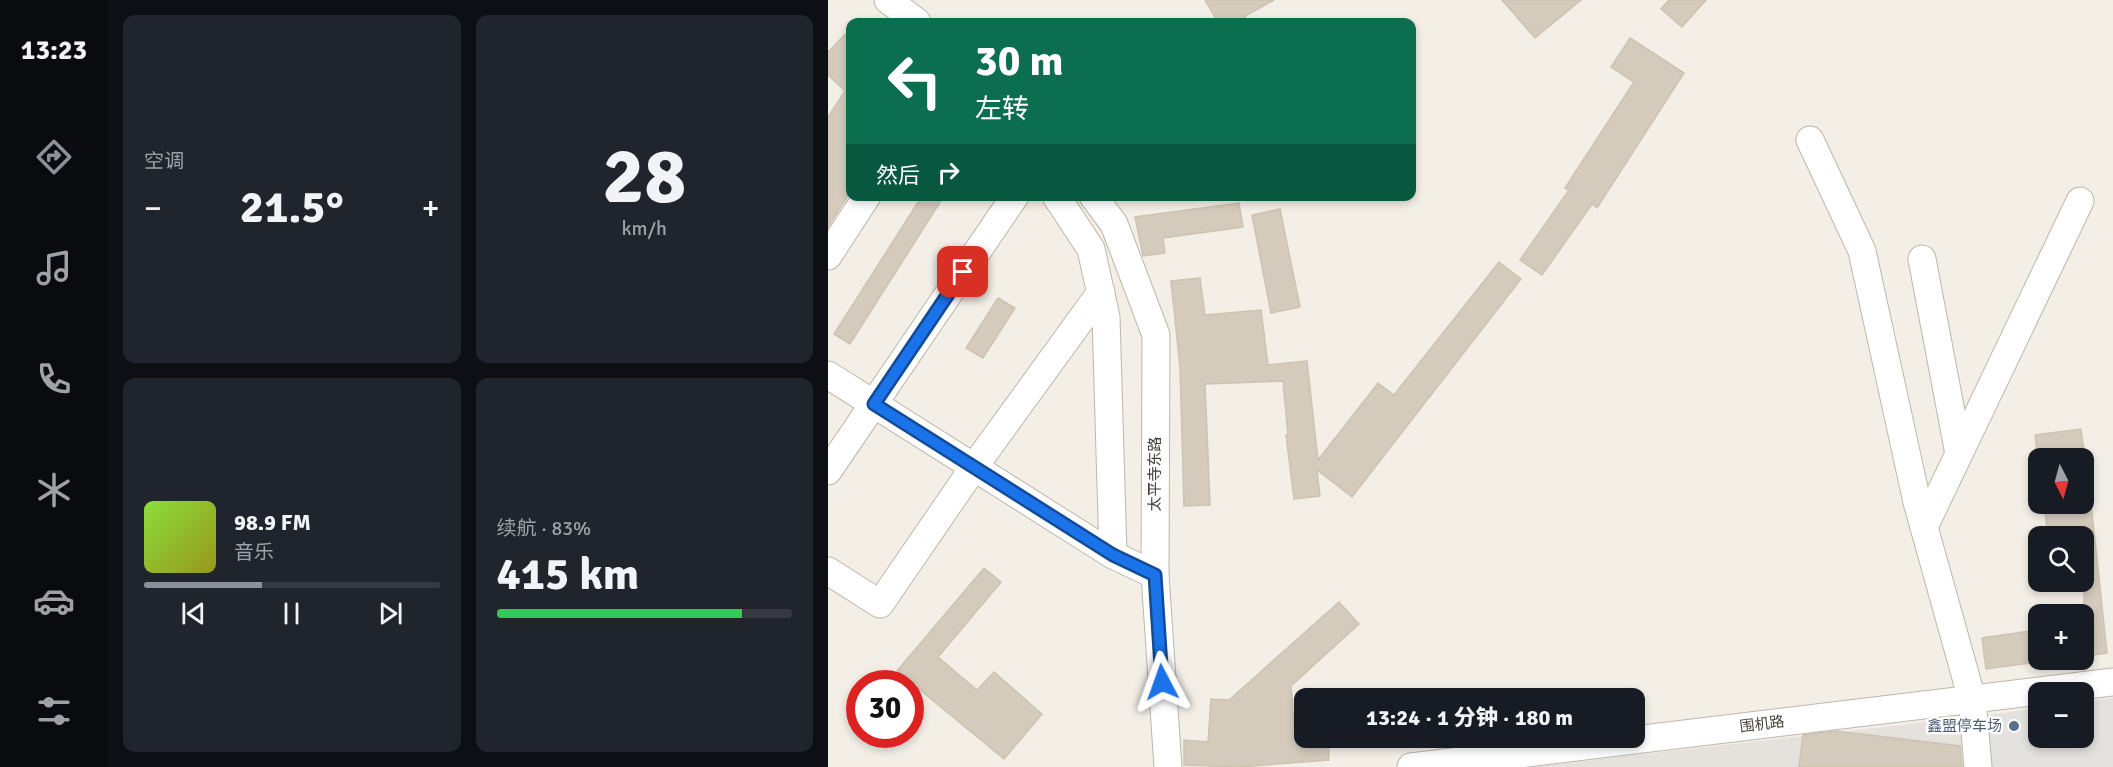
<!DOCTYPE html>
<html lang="zh">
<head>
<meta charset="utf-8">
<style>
  body { margin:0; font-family:Signika,"Noto Sans SC",sans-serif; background:#20242c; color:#f1f3f6; height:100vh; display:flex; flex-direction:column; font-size:22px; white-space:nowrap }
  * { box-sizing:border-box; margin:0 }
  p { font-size:20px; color:#9ea1a6 }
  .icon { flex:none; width:33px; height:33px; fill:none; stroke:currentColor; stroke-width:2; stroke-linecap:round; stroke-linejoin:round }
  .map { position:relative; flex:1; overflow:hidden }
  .details { display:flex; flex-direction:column; gap:15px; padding:15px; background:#0d0f14; width:720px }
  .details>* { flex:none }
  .guide { position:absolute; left:18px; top:18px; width:570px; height:183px; border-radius:12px; box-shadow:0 3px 9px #0003; background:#0b6e4f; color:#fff; overflow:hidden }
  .needle { width:39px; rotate:174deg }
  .fabs { position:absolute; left:1200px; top:448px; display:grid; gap:12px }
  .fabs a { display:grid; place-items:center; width:66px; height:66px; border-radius:12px; background:#171b24; box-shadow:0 3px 9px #0003; font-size:30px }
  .speed { position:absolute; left:18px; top:670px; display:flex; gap:12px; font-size:30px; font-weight:700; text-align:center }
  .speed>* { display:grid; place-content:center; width:78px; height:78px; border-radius:50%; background:#171b24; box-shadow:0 3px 9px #0003; line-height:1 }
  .speed .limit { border:9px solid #d22; background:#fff; color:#111 }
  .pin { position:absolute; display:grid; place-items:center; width:51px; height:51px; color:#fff; margin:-26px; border-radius:12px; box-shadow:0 3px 9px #0006 }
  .me { position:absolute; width:66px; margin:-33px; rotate:356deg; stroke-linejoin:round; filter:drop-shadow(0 0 4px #0008) }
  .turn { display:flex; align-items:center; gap:21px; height:126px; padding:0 30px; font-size:27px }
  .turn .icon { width:78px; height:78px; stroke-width:2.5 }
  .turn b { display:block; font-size:42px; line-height:51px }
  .then { display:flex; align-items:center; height:57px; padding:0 30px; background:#0003; gap:12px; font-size:22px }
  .big { font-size:45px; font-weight:800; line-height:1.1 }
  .details .tile { flex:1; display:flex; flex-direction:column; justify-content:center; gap:9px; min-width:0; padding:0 21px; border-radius:12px; background:#20242c }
  .details .dial { align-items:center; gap:0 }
  .dial b { font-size:78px; line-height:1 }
  .song { display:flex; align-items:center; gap:18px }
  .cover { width:72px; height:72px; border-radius:9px; background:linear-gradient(135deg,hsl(90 70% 55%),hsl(60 70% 35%)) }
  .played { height:6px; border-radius:3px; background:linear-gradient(90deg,#8c9099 40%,#363941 40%) }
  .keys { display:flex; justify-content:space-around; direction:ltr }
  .heat { display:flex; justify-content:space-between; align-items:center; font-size:33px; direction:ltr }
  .charge { height:9px; border-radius:4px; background:linear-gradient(90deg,#34c759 83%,#363941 0) }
  .details .tiles { flex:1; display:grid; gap:15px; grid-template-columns:repeat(2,1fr) }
  .trip { position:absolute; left:466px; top:688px; width:351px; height:60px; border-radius:12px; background:#171b24; box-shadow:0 3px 9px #0003; font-weight:800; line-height:60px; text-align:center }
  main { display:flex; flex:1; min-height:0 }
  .tabs { display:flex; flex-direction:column; width:108px; justify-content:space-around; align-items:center; background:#090b0e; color:#9ea1a6 }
  .tabs .icon { width:42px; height:42px }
  .tabs .on { color:#8c9099 }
  .tabs b { font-size:27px; color:#f1f3f6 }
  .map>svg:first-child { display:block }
  .industrial { fill:#e5e1dc }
  .parking { fill:#e4e2df }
  .building { fill:#d4cbbd; stroke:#cec3b0; stroke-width:1.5 }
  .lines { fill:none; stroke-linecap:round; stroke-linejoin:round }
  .minor-casing { stroke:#beb7aa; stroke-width:29 }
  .minor { stroke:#fff; stroke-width:27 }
  .route-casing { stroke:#114b97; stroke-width:15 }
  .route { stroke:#1a73e8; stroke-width:10 }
  .service-dot { fill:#5c6f8a; stroke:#fff; stroke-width:2 }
  .labels { text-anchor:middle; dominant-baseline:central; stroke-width:4.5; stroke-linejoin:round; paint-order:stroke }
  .street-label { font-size:15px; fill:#454036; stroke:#fff }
  .service-label { font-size:15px; fill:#4e5e75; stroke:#fff; text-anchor:end }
</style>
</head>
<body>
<main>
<nav class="tabs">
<b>13:23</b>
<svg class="icon on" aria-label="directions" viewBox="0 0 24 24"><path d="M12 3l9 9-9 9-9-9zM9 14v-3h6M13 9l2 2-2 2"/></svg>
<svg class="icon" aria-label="music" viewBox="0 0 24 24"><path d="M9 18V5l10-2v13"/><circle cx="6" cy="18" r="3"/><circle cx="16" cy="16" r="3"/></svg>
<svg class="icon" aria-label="phone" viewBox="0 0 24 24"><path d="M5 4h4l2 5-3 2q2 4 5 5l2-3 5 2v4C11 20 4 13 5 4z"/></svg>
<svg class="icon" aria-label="climate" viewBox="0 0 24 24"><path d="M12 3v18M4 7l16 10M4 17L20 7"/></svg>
<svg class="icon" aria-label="car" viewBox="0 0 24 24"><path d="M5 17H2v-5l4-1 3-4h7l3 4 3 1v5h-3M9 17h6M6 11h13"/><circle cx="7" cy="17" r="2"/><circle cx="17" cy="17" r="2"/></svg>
<svg class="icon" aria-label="filters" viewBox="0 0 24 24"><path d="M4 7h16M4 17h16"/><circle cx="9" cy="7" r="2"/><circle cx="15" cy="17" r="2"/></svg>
</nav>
<section class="details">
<div class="tiles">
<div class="tile"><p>空调</p>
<div class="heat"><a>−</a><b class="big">21.5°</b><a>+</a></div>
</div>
<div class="tile dial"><b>28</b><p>km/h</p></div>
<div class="tile">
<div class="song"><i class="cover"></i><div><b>98.9 FM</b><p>音乐</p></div></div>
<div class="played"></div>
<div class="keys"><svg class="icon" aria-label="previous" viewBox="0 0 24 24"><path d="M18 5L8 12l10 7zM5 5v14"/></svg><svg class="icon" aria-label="pause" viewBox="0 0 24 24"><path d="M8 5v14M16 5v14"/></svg><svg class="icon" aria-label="next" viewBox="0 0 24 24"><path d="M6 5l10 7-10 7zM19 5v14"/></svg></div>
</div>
<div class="tile"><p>续航 · 83%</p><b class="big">415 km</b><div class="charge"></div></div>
</div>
</section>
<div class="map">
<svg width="1285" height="767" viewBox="0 0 1285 767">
  <rect width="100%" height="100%" fill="#f3efe7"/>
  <!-- industrial -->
  <path class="industrial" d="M1161 715 1163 767H702Z"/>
  <!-- parking -->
  <path class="parking" d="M1285 698V767H1163L1161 715 1210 708V738H1256V702Z"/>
  <!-- building -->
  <g class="building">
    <path d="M377 0H446L417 16 420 22H390Z"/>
    <path d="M674 0H753L707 38Z"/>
    <path d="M841 0H878L854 27 833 9Z"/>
    <path d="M22 29V192L0 227V117L17 91 0 75V52Z"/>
    <path d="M802 38 856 73 769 208 764 204 714 275 692 260 741 190 737 188 806 82 783 67Z"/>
    <path d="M94 196H116L22 344 6 334Z"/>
    <path d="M411 203 415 227 335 238 337 253 315 256 307 217Z"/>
    <path d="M452 209 472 307 443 313 424 215Z"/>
    <path d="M671 262 693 279 524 497 489 470 492 496 466 499 458 435H460L455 381 377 384 382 505 356 506 352 367 343 281 372 278 377 315 433 310 440 365 479 361 490 460 550 383 566 395Z"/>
    <path d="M170 298 187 308 155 358 138 348Z"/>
    <path d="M1253 429 1257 459H1210L1207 435Z"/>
    <path d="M1216 504H1263L1279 653 1256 656V537H1220Z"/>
    <path d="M156 568 173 582 110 657 149 690 166 672 214 714 176 759 69 671Z"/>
    <path d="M511 602 531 624 463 686 466 726 477 725V738H500L501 760 411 767 356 765V740L380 742 383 699 401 700Z"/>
    <path d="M1210 630V662L1158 669 1154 638Z"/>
    <path d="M1008 731 1132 746 1134 767H971L975 735Z"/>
  </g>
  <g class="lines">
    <!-- minor casing -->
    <g class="minor-casing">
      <g id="minor">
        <path d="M60 0 89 22"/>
        <path d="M982 140 1034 251 1089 502 1144 699 1150 767"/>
        <path d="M228 196 263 249 278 317 285 555"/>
        <path d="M265 196 286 224 328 335 327 575 340 767"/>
        <path d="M0 256 39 196"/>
        <path d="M1094 259 1131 454"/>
        <path d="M0 375 285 555 327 575"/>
        <path d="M0 471 187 196"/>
        <path d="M1096 527 1252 201"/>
        <path d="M0 571 52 604 146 467 273 292"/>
        <path d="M583 767 1285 682"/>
      </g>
    </g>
    <!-- minor -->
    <use href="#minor" class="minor"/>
  </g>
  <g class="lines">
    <!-- route casing -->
    <g class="route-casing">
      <path id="route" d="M135 272 46 404 285 555 327 575 334 682"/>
    </g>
    <!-- route -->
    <use href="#route" class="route"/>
  </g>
  <!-- markers -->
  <circle class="service-dot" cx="1186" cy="726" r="6"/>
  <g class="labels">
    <!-- street labels -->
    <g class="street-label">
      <text transform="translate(327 474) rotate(-90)">太平寺东路</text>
      <text transform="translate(934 724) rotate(-7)">围机路</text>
    </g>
    <!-- service labels -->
    <g class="service-label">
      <text x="1174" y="726">鑫盟停车场</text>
    </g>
  </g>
</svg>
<div class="fabs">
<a><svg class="needle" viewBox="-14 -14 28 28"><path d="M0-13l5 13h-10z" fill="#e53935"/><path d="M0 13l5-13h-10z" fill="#9ea1a6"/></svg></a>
<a><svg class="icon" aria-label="search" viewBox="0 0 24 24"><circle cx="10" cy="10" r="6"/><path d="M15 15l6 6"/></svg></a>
<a>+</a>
<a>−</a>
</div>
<div class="speed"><div class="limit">30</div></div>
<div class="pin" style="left:135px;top:272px;background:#d93025"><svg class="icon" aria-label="arrive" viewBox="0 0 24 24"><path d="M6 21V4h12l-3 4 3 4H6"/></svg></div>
<svg class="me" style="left:334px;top:682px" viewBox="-20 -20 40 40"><path d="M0-17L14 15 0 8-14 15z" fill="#1a73e8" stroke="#fff" stroke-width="4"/></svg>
<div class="trip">13:24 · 1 分钟 · 180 m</div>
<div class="guide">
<div class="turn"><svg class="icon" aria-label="left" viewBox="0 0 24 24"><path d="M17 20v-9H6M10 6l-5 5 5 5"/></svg><div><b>30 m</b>左转</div></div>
<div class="then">然后<svg class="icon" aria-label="right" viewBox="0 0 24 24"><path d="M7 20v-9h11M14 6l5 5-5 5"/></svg></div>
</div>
</div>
</main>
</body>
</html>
